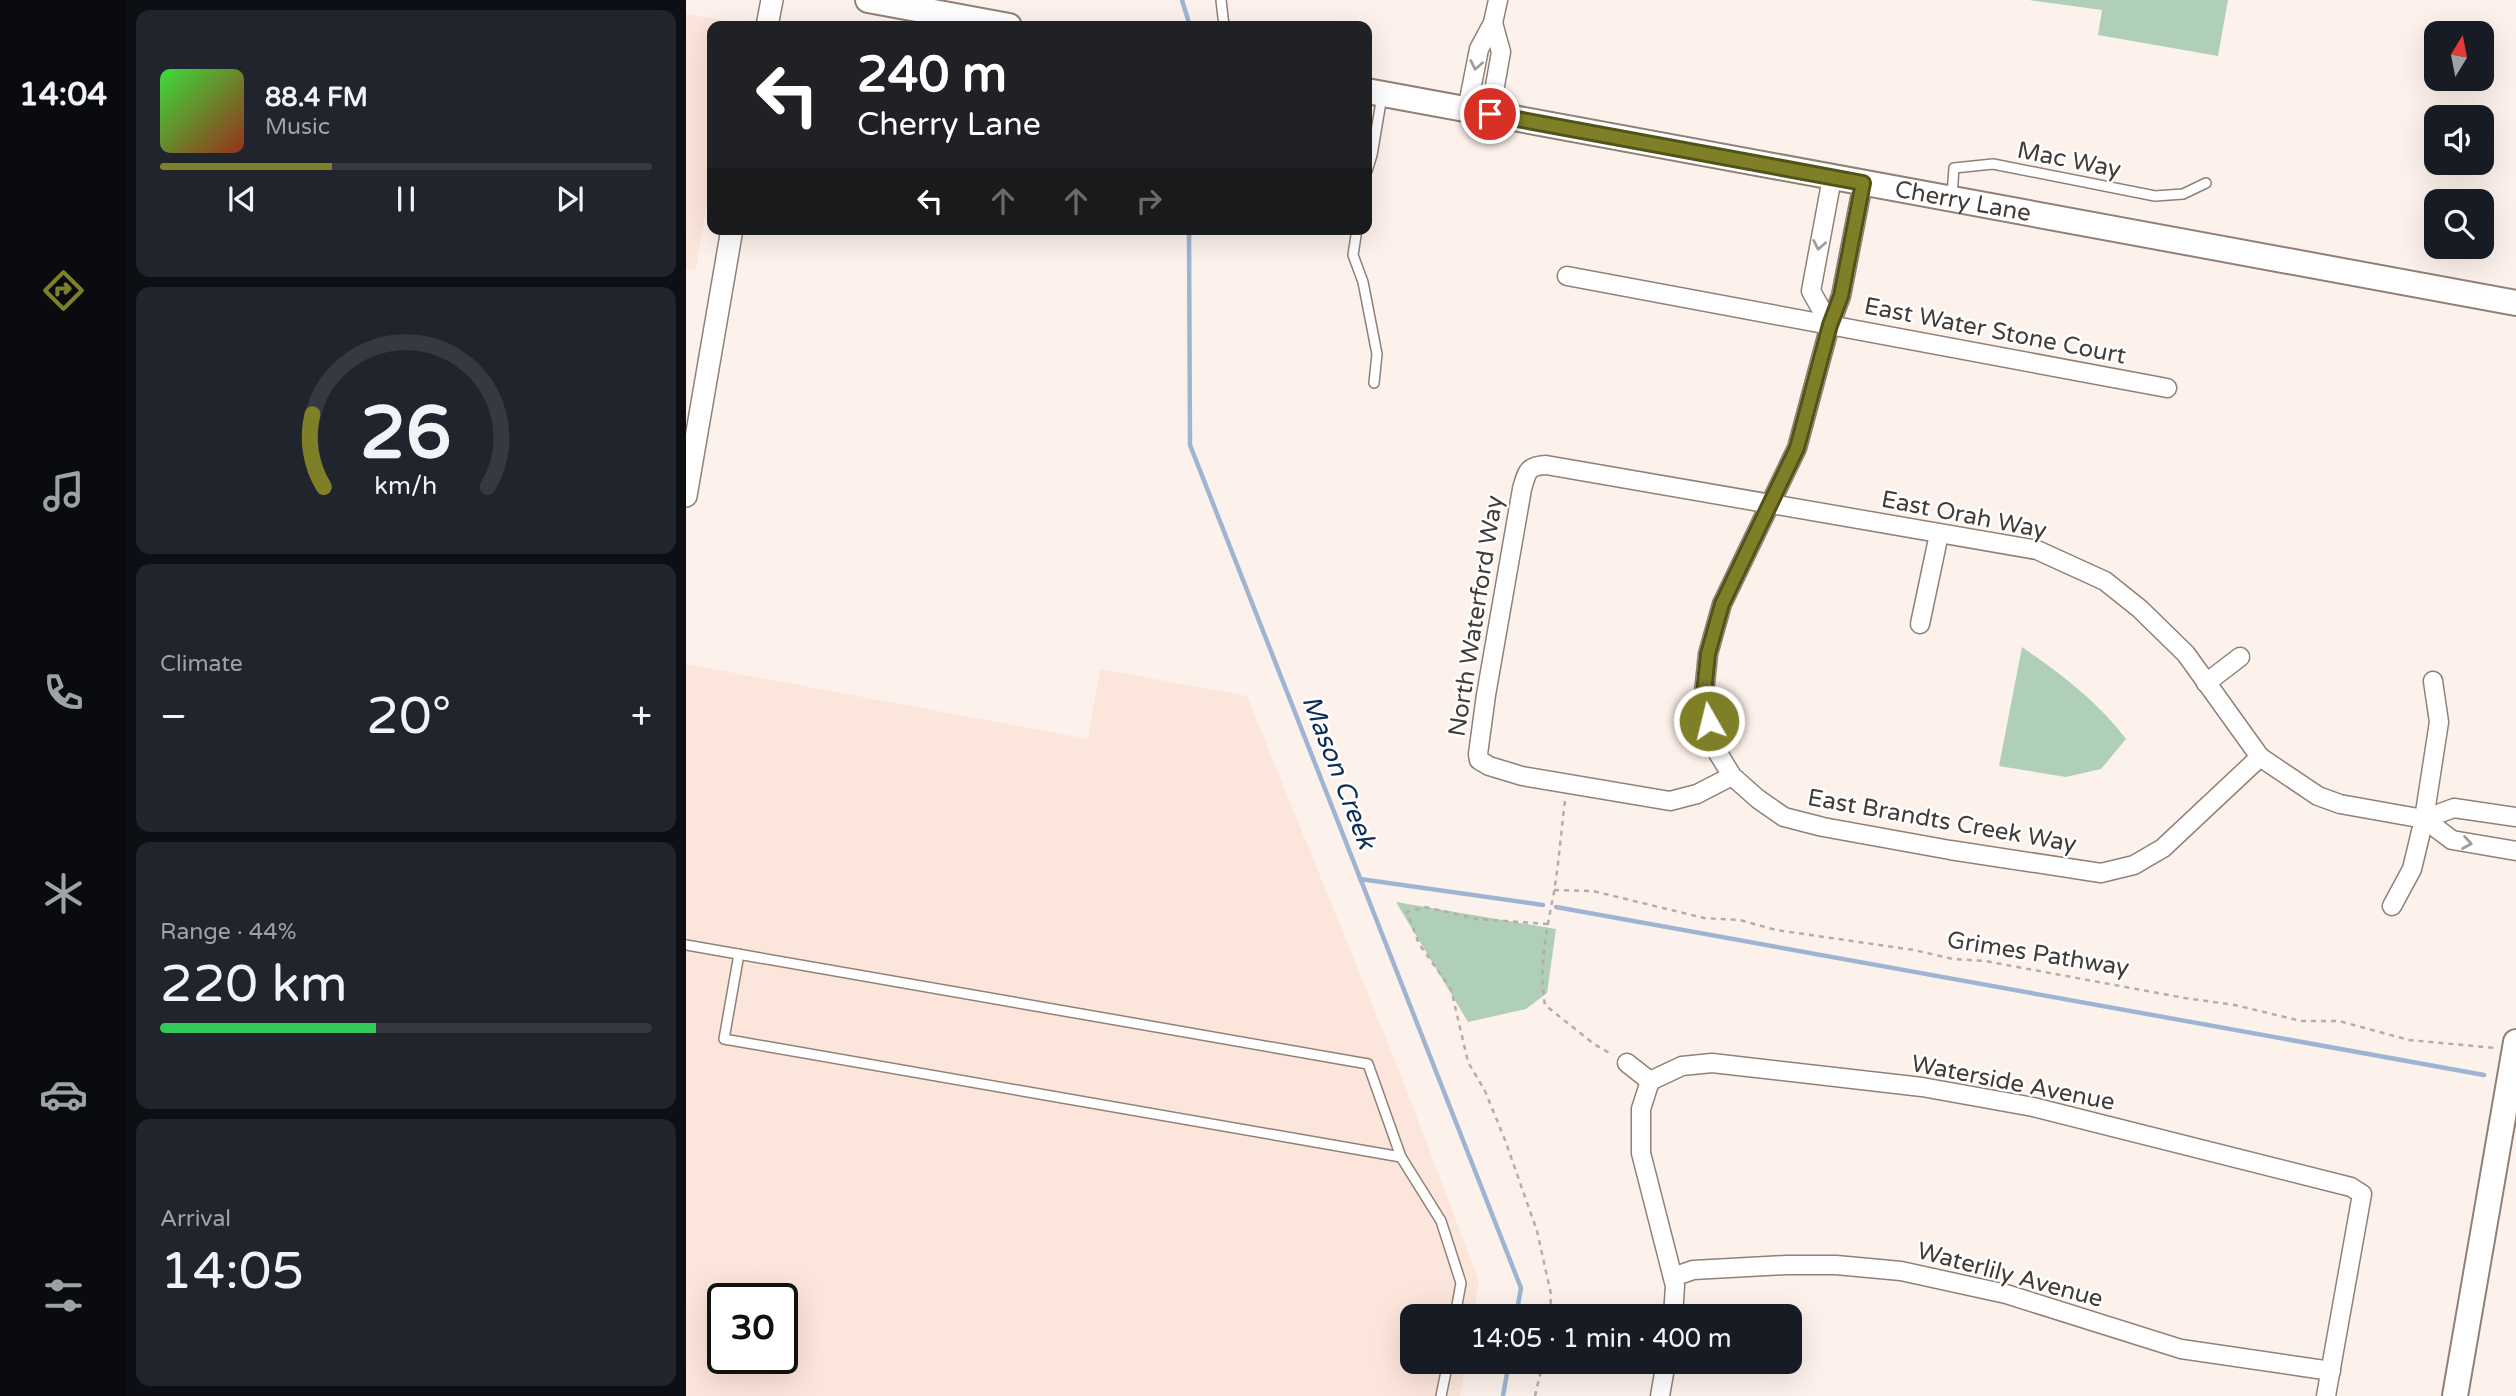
<!DOCTYPE html>
<html lang="en">
<head>
<meta charset="utf-8">
<style>
  body { margin:0; font-family:"Varela Round",sans-serif; background:#20242c; color:#f1f3f6; height:100vh; display:flex; flex-direction:column; font-size:26px; white-space:nowrap }
  * { box-sizing:border-box; margin:0 }
  p { font-size:23px; color:#9ea1a6 }
  .icon { flex:none; width:38px; height:38px; fill:none; stroke:currentColor; stroke-width:2; stroke-linecap:round; stroke-linejoin:round }
  .map { position:relative; flex:1; overflow:hidden }
  .side { display:flex; flex-direction:column; gap:10px; padding:10px; background:#0d0f14; width:560px }
  .side>* { flex:none }
  .top-card { position:absolute; left:21px; top:21px; width:665px; height:214px; border-radius:14px; box-shadow:0 7px 28px #0002; background:#202124; color:#fff; overflow:hidden }
  .needle { width:46px; rotate:10deg }
  .fabs { position:absolute; left:1738px; top:21px; display:grid; gap:14px }
  .fabs a { display:grid; place-items:center; width:70px; height:70px; border-radius:14px; background:#171b24; box-shadow:0 7px 28px #0002; font-size:35px }
  .speed { position:absolute; left:21px; top:1283px; display:flex; gap:14px; font-size:35px; font-weight:700; text-align:center }
  .speed>* { display:grid; place-content:center; width:91px; height:91px; border-radius:50%; background:#171b24; box-shadow:0 7px 28px #0002; line-height:1 }
  .speed .limit { border:4px solid #111; border-radius:10px; background:#fff; color:#111 }
  .pin { position:absolute; display:grid; place-items:center; width:60px; height:60px; color:#fff; margin:-30px; border:4px solid #fff; border-radius:50%; box-shadow:0 2px 7px #0007 }
  .me { position:absolute; width:77px; margin:-38px; rotate:352deg; stroke-linejoin:round; filter:drop-shadow(0 0 5px #0008) }
  .turn { display:flex; align-items:center; gap:24px; height:147px; padding:0 35px; font-size:32px }
  .turn .icon { width:91px; height:91px; stroke-width:2.5 }
  .turn b { display:block; font-size:49px; line-height:60px }
  .lanes { display:flex; align-items:center; height:66px; padding:0 35px; background:#0003; justify-content:center; gap:35px; direction:ltr }
  .lanes .off { opacity:.35 }
  .big { font-size:52px; font-weight:600; line-height:1.1 }
  .side .card { flex:1; display:flex; flex-direction:column; justify-content:center; gap:10px; min-width:0; padding:0 24px; border-radius:14px; background:#20242c }
  .side .dial { align-items:center; gap:0 }
  .dial svg { height:182px; overflow:visible; fill:none; stroke:#363941; stroke-width:7; stroke-linecap:round; text-anchor:middle }
  .dial text { fill:#f1f3f6; stroke:none }
  .song { display:flex; align-items:center; gap:21px }
  .cover { width:84px; height:84px; border-radius:10px; background:linear-gradient(135deg,hsl(120 70% 55%),hsl(10 70% 35%)) }
  .played { height:7px; border-radius:4px; background:linear-gradient(90deg,#7e7f27 35%,#363941 35%) }
  .keys { display:flex; justify-content:space-around; direction:ltr }
  .heat { display:flex; justify-content:space-between; align-items:center; font-size:38px; direction:ltr }
  .charge { height:10px; border-radius:5px; background:linear-gradient(90deg,#34c759 44%,#363941 0) }
  .trip { position:absolute; left:714px; top:1304px; width:402px; height:70px; border-radius:14px; background:#171b24; box-shadow:0 7px 28px #0002; font-weight:600; line-height:70px; text-align:center }
  main { display:flex; flex:1; min-height:0 }
  .menu { display:flex; flex-direction:column; width:126px; justify-content:space-around; align-items:center; background:#090b0e; color:#9ea1a6 }
  .menu .icon { width:49px; height:49px }
  .menu .active { color:#7e7f27 }
  .menu b { font-size:32px; color:#f1f3f6 }
  .map>svg:first-child { display:block }
  .industrial { fill:#fce5da; fill-rule:evenodd }
  .green { fill:#afcfb8 }
  .lines { fill:none; stroke-linecap:round; stroke-linejoin:round }
  .stream { stroke:#9db5d2; stroke-width:4.5 }
  .service-casing { stroke:#918076; stroke-width:12 }
  .minor-casing { stroke:#918076; stroke-width:21 }
  .tertiary-casing { stroke:#918076; stroke-width:24 }
  .secondary-casing { stroke:#918076; stroke-width:28 }
  .path { stroke:#b7ada7; stroke-width:2.5; stroke-dasharray:5 5; stroke-linecap:butt }
  .service { stroke:#fff; stroke-width:9 }
  .minor { stroke:#fff; stroke-width:18 }
  .tertiary { stroke:#fff; stroke-width:21 }
  .secondary { stroke:#fff; stroke-width:24 }
  .oneway { stroke:#a09d9a }
  .route-casing { stroke:#525319; stroke-width:18 }
  .route { stroke:#7e7f27; stroke-width:12 }
  .labels { text-anchor:middle; dominant-baseline:central; stroke-width:5; stroke-linejoin:round; paint-order:stroke }
  .street-label { font-size:24px; fill:#423b36; stroke:#fff }
  .water-label { font-size:26px; font-style:italic; fill:#0c2e54; stroke:#fff }
</style>
</head>
<body>
<main>
<nav class="menu">
<b>14:04</b>
<svg class="icon active" aria-label="directions" viewBox="0 0 24 24"><path d="M12 3l9 9-9 9-9-9zM9 14v-3h6M13 9l2 2-2 2"/></svg>
<svg class="icon" aria-label="music" viewBox="0 0 24 24"><path d="M9 18V5l10-2v13"/><circle cx="6" cy="18" r="3"/><circle cx="16" cy="16" r="3"/></svg>
<svg class="icon" aria-label="phone" viewBox="0 0 24 24"><path d="M5 4h4l2 5-3 2q2 4 5 5l2-3 5 2v4C11 20 4 13 5 4z"/></svg>
<svg class="icon" aria-label="climate" viewBox="0 0 24 24"><path d="M12 3v18M4 7l16 10M4 17L20 7"/></svg>
<svg class="icon" aria-label="car" viewBox="0 0 24 24"><path d="M5 17H2v-5l4-1 3-4h7l3 4 3 1v5h-3M9 17h6M6 11h13"/><circle cx="7" cy="17" r="2"/><circle cx="17" cy="17" r="2"/></svg>
<svg class="icon" aria-label="filters" viewBox="0 0 24 24"><path d="M4 7h16M4 17h16"/><circle cx="9" cy="7" r="2"/><circle cx="15" cy="17" r="2"/></svg>
</nav>
<section class="side">
<div class="card">
<div class="song"><i class="cover"></i><div><b>88.4 FM</b><p>Music</p></div></div>
<div class="played"></div>
<div class="keys"><svg class="icon" aria-label="previous" viewBox="0 0 24 24"><path d="M18 5L8 12l10 7zM5 5v14"/></svg><svg class="icon" aria-label="pause" viewBox="0 0 24 24"><path d="M8 5v14M16 5v14"/></svg><svg class="icon" aria-label="next" viewBox="0 0 24 24"><path d="M6 5l10 7-10 7zM19 5v14"/></svg></div>
</div>
<div class="card dial"><svg viewBox="0 0 100 80">
<path d="M14 69A42 42 0 1 1 86 69"/>
<path d="M14 69A42 42 0 0 1 9 37" stroke="#7e7f27"/>
<text x="50" y="56" font-size="32" font-weight="700">26</text>
<text x="50" y="72" font-size="11">km/h</text>
</svg></div>
<div class="card"><p>Climate</p>
<div class="heat"><a>−</a><b class="big">20°</b><a>+</a></div>
</div>
<div class="card"><p>Range · 44%</p><b class="big">220 km</b><div class="charge"></div></div>
<div class="card"><p>Arrival</p><b class="big">14:05</b></div>
</section>
<div class="map">
<svg width="1830" height="1396" viewBox="0 0 1830 1396">
  <rect width="100%" height="100%" fill="#fdf2eb"/>
  <!-- industrial -->
  <g class="industrial">
    <path d="M0 14 42 21 45 26H26V170L10 270 0 269Z"/>
    <path d="M0 664 402 739 414 669 561 696 716 1078 793 1281 787 1316H726V1362H780L774 1396H0ZM37 1298H96V1358H37Z"/>
  </g>
  <!-- green -->
  <g class="green">
    <path d="M1343 0H1542L1532 56 1412 35 1416 10Z"/>
    <path d="M1336 647C1377 676 1409 699 1440 739L1415 769 1380 777 1313 766Z"/>
    <path d="M710 902 870 929 861 993 840 1009 782 1022Z"/>
  </g>
  <g class="lines">
    <!-- stream -->
    <g class="stream">
      <path d="M496 0 504 26"/>
      <path d="M503 229 504 445 835 1288 830 1316"/>
      <path d="M674 879 857 905"/>
      <path d="M870 907 1798 1075"/>
      <path d="M817 1396 823 1362"/>
    </g>
    <!-- service casing -->
    <g class="service-casing">
      <g id="service">
        <path d="M535 0 538 26"/>
        <path d="M681 171 686 155 696 96"/>
        <path d="M1266 195 1268 168 1307 164 1469 196 1497 194 1520 183"/>
        <path d="M671 229 667 255 677 282 691 354 688 383"/>
        <path d="M0 945 682 1064 715 1157 755 1221 775 1283 769 1316"/>
        <path d="M53 954 38 1039 715 1157"/>
        <path d="M755 1396 762 1362"/>
      </g>
    </g>
    <!-- minor casing -->
    <g class="minor-casing">
      <g id="minor">
        <path d="M781 110 793 49 807 23 812 0"/>
        <path d="M804 114 815 52 807 23"/>
        <path d="M1146 178 1125 291 1144 325 1155 296 1177 183"/>
        <path d="M881 276 1481 388"/>
        <path d="M1144 325 1111 448 1036 604 1022 654 1018 693 1023 721 1032 753 1046 776 1072 799 1098 817 1137 827 1264 850 1415 873 1448 865 1477 848 1574 757"/>
        <path d="M1234 624 1253 534"/>
        <path d="M1520 683 1554 657"/>
        <path d="M1046 776 1011 794 984 801 836 776 803 766 793 760 792 754 800 695 836 489C841 472 841 466 860 465L1351 550 1419 581 1454 609 1500 654 1574 757 1632 796 1654 804 1738 819 1766 840 1830 851"/>
        <path d="M1738 819 1768 808 1830 817"/>
        <path d="M1706 906 1726 869 1738 819 1753 722 1747 681"/>
        <path d="M941 1063 964 1081"/>
        <path d="M964 1081 996 1066 1026 1063 1236 1087 1347 1107 1665 1187 1676 1194 1640 1396"/>
        <path d="M964 1081 955 1109V1153L989 1286 987 1316"/>
        <path d="M987 1277 1007 1270 1100 1265H1150L1215 1271 1320 1294 1495 1349 1645 1371"/>
        <path d="M974 1396 980 1362"/>
      </g>
    </g>
    <!-- tertiary casing -->
    <g class="tertiary-casing">
      <g id="tertiary">
        <path d="M81 26 86 0"/>
        <path d="M0 496 46 229"/>
      </g>
    </g>
    <!-- secondary casing -->
    <g class="secondary-casing">
      <g id="secondary">
        <path d="M182 0 323 26"/>
        <path id="s1" d="M681 91 1830 303"/>
        <path d="M1769 1396 1830 1042"/>
      </g>
    </g>
    <!-- path -->
    <g class="path">
      <path d="M879 801C875 831 873 862 868 892 861 929 852 967 859 1005L908 1044 927 1055"/>
      <path d="M868 890 907 891 1018 918 1054 920 1090 930 1228 950 1267 959 1299 961 1499 998 1549 1005 1615 1021H1653L1723 1040 1809 1048"/>
      <path d="M862 924 791 919 739 907 721 912 733 944 765 989 782 1062 799 1091 819 1140 851 1231 865 1294 864 1316"/>
      <path d="M849 1396 857 1362"/>
    </g>
    <!-- service -->
    <use href="#service" class="service"/>
    <!-- minor -->
    <use href="#minor" class="minor"/>
    <!-- tertiary -->
    <use href="#tertiary" class="tertiary"/>
    <!-- secondary -->
    <use href="#secondary" class="secondary"/>
  </g>
  <!-- one-way arrows -->
  <defs><path id="oneway-chevron" d="M-2-3.5L2.5 0L-2 3.5" fill="none" stroke-width="1.6" stroke-linecap="round" stroke-linejoin="round" transform="scale(1.75)"/></defs>
  <g class="oneway">
    <use href="#oneway-chevron" transform="translate(790 65) rotate(101)"/>
    <use href="#oneway-chevron" transform="translate(1133 245) rotate(101)"/>
    <use href="#oneway-chevron" transform="translate(1781 843) rotate(9)"/>
  </g>
  <g class="lines">
    <!-- route casing -->
    <g class="route-casing">
      <path id="route" d="M804 114 1177 183 1155 296 1144 325 1111 448 1036 604 1022 654 1018 693 1023 721"/>
    </g>
    <!-- route -->
    <use href="#route" class="route"/>
  </g>
  <g class="labels">
    <!-- street labels -->
    <g class="street-label">
      <text transform="translate(1383 160) rotate(11)">Mac Way</text>
      <text stroke="none"><textPath href="#s1" startOffset="606">Cherry Lane</textPath></text>
      <text transform="translate(1309 331) rotate(11)">East Water Stone Court</text>
      <text transform="translate(1278 515) rotate(11)">East Orah Way</text>
      <text transform="translate(790 616) rotate(-81)">North Waterford Way</text>
      <text transform="translate(1256 821) rotate(10)">East Brandts Creek Way</text>
      <text transform="translate(1352 954) rotate(9)">Grimes Pathway</text>
      <text transform="translate(1327 1083) rotate(11)">Waterside Avenue</text>
      <text transform="translate(1324 1275) rotate(15)">Waterlily Avenue</text>
    </g>
    <!-- water labels -->
    <g class="water-label">
      <text transform="translate(653 772) rotate(69)">Mason Creek</text>
    </g>
  </g>
</svg>
<div class="fabs">
<a><svg class="needle" viewBox="-14 -14 28 28"><path d="M0-13l5 13h-10z" fill="#e53935"/><path d="M0 13l5-13h-10z" fill="#9ea1a6"/></svg></a>
<a><svg class="icon" aria-label="sound" viewBox="0 0 24 24"><path d="M4 9h4l5-4v14l-5-4H4zM17 9q2 3 0 6"/></svg></a>
<a><svg class="icon" aria-label="search" viewBox="0 0 24 24"><circle cx="10" cy="10" r="6"/><path d="M15 15l6 6"/></svg></a>
</div>
<div class="speed"><div class="limit">30</div></div>
<div class="pin" style="left:804px;top:114px;background:#d93025"><svg class="icon" aria-label="arrive" viewBox="0 0 24 24"><path d="M6 21V4h12l-3 4 3 4H6"/></svg></div>
<svg class="me" style="left:1023px;top:721px" viewBox="-20 -20 40 40"><circle r="17" fill="#7e7f27" stroke="#fff" stroke-width="3"/><path d="M0-11L8 9 0 5-8 9z" fill="#fff"/></svg>
<div class="trip">14:05 · 1 min · 400 m</div>
<div class="top-card">
<div class="turn"><svg class="icon" aria-label="left" viewBox="0 0 24 24"><path d="M17 20v-9H6M10 6l-5 5 5 5"/></svg><div><b>240 m</b>Cherry Lane</div></div>
<div class="lanes"><svg class="icon" aria-label="left" viewBox="0 0 24 24"><path d="M17 20v-9H6M10 6l-5 5 5 5"/></svg><svg class="icon off" aria-label="ahead" viewBox="0 0 24 24"><path d="M12 20V5M6 11l6-6 6 6"/></svg><svg class="icon off" aria-label="ahead" viewBox="0 0 24 24"><path d="M12 20V5M6 11l6-6 6 6"/></svg><svg class="icon off" aria-label="right" viewBox="0 0 24 24"><path d="M7 20v-9h11M14 6l5 5-5 5"/></svg></div>
</div>
</div>
</main>
</body>
</html>
